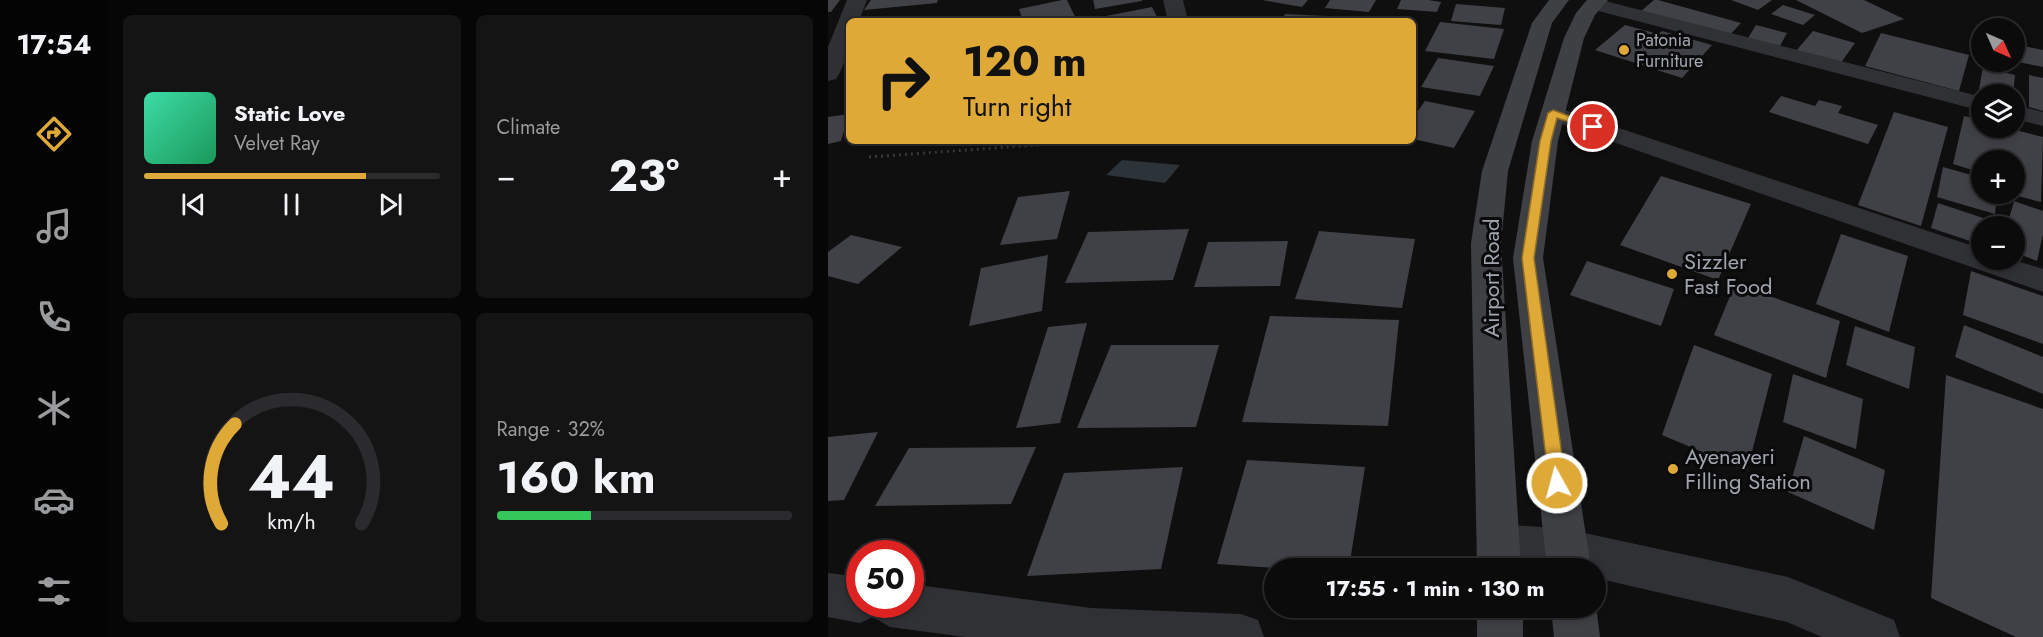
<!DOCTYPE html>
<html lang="en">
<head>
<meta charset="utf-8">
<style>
  body { margin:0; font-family:Jost,sans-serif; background:#141415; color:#f1f3f6; height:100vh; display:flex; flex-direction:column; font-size:22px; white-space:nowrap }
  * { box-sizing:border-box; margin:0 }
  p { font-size:20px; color:#9a9b9d }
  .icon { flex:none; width:33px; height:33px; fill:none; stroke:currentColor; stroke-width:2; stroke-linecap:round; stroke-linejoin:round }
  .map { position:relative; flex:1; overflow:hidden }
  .sheet { display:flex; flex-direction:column; gap:15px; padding:15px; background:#060607; width:720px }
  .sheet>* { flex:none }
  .banner { position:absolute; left:18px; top:18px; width:570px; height:126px; border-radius:9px; box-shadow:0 3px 9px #0003,0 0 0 2px #2b2b2d; background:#dfa938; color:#111; overflow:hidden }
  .needle { width:39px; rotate:135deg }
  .buttons { position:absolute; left:1143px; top:18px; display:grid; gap:12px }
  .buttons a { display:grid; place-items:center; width:54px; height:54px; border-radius:50%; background:#0b0b0c; box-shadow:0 3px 9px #0003,0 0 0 2px #2b2b2d; font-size:30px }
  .speed { position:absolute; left:18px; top:540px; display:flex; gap:12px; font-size:30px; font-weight:700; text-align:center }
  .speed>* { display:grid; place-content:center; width:78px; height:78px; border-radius:50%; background:#0b0b0c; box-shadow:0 3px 9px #0003,0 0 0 2px #2b2b2d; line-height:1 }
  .speed .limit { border:9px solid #d22; background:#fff; color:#111 }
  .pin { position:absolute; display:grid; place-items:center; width:51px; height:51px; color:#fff; margin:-26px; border:3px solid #fff; border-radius:50%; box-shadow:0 2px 6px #0007 }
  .me { position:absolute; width:66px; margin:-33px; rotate:353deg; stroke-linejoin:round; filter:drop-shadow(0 0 4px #0008) }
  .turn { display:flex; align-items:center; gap:21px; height:126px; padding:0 18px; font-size:27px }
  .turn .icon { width:78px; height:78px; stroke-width:2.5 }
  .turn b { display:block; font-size:42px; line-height:51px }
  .big { font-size:45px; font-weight:700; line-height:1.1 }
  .sheet .card { flex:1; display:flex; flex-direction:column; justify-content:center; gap:9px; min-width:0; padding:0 21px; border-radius:9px; background:#141415 }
  .sheet .dial { align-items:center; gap:0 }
  .dial svg { height:156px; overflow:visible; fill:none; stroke:#2b2b2d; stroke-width:7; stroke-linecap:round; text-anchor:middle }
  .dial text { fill:#f1f3f6; stroke:none }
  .song { display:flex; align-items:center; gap:18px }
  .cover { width:72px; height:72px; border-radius:9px; background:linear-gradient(135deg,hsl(160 70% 55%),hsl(150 70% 35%)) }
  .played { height:6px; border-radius:3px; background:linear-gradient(90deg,#dfa938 75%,#2b2b2d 75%) }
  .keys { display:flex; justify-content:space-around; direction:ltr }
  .heat { display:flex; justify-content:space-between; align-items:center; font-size:33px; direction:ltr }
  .charge { height:9px; border-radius:4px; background:linear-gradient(90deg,#34c759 32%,#2b2b2d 0) }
  .sheet .tiles { flex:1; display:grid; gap:15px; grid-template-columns:repeat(2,1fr) }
  .trip { position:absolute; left:436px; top:558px; width:342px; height:60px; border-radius:30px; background:#0b0b0c; box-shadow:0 3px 9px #0003,0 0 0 2px #2b2b2d; font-weight:700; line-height:60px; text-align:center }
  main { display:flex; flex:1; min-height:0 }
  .tab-bar { display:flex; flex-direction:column; width:108px; justify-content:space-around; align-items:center; background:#040405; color:#9a9b9d }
  .tab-bar .icon { width:42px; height:42px }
  .tab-bar .on { color:#dfa938 }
  .tab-bar b { font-size:27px; color:#f1f3f6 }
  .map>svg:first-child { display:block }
  .water { fill:#2c3339 }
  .building { fill:#404146 }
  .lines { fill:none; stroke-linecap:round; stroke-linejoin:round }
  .path { stroke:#36383b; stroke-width:3; stroke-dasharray:2 4; stroke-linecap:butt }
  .street { fill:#303135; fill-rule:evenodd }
  .secondary { fill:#3e4044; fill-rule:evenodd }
  .route { fill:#dfa938; stroke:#916e24; stroke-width:1.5 }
  .poi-dot { fill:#dfa938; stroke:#0a0a0b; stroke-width:2 }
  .labels { text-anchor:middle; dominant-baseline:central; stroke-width:6; stroke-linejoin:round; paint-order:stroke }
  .far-poi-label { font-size:18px; fill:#a1a5b0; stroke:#0a0a0b; text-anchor:start }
  .poi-label { font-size:22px; fill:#a1a5b0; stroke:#0a0a0b; text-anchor:start }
  .street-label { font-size:22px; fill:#a1a5b0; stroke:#0a0a0b }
</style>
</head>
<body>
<main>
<nav class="tab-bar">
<b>17:54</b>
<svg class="icon on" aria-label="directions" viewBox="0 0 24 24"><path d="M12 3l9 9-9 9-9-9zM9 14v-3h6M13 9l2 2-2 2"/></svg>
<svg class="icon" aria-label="music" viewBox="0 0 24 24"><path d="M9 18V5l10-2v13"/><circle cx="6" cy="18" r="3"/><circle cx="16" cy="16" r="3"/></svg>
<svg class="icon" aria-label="phone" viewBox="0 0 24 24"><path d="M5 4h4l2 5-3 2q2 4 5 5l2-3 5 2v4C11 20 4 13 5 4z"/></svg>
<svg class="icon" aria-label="climate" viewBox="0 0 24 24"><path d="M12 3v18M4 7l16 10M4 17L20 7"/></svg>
<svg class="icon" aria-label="car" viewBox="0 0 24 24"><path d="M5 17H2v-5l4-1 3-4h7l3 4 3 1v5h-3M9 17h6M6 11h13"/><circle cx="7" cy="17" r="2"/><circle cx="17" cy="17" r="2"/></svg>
<svg class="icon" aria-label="filters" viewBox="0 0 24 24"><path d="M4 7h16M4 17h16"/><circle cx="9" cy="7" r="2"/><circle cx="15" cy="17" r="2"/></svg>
</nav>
<section class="sheet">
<div class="tiles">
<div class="card">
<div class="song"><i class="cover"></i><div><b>Static Love</b><p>Velvet Ray</p></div></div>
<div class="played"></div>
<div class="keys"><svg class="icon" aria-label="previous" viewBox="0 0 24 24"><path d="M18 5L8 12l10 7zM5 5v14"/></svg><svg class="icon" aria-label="pause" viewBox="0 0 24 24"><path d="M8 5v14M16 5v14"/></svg><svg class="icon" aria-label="next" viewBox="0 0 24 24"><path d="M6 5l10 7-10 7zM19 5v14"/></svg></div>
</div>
<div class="card"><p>Climate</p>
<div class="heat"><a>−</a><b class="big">23°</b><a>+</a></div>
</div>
<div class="card dial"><svg viewBox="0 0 100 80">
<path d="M14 69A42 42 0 1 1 86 69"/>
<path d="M14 69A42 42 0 0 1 21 18" stroke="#dfa938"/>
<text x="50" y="56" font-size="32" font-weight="700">44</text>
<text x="50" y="72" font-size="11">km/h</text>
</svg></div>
<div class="card"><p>Range · 32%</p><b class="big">160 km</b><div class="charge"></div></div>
</div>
</section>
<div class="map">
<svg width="1215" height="637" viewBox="0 0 1215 637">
  <rect width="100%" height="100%" fill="#0f0f10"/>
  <!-- water -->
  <path class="water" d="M294 160 352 165 337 183 278 175Z"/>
  <!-- building -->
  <g class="building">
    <path d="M0 0H12L3 12H0Z"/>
    <path d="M43 0H110L109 3 36 10Z"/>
    <path d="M234 0H239L249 21H195L191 9Z"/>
    <path d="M265 0H314V1L267 9Z"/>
    <path d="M434 0H480L474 7Z"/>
    <path d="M502 0H548L541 12 497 8Z"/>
    <path d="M573 0H600L613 2 609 12 569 9Z"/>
    <path d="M826 0H830L913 23 900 37 812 12Z"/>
    <path d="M903 0H944L930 10Z"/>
    <path d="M968 0H1036L1076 19 1034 33Z"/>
    <path d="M628 4 677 8 673 25 623 21Z"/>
    <path d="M955 5 987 15 975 25 943 14Z"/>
    <path d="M324 7 331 21H264L263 19Z"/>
    <path d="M457 14 497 16 495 21H453Z"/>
    <path d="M520 16 560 19V21H517Z"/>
    <path d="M612 22 676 29 666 59 597 51Z"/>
    <path d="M797 25 830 34 834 31 884 45 854 78 767 50Z"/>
    <path d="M928 25 959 33 951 48 919 40Z"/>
    <path d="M985 31 1027 43 1012 64 968 51Z"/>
    <path d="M1053 33 1141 55 1131 91 1037 66Z"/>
    <path d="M1150 35 1154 36V55L1145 53Z"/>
    <path d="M1186 44 1215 50V67L1186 61Z"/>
    <path d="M610 58 666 66 652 96 593 87Z"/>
    <path d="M1155 67 1187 75 1185 94 1150 95Z"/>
    <path d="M1201 75 1215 78V111L1201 107Z"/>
    <path d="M953 96 987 106 991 100 1014 106 1010 113 1050 125 1040 144 941 112Z"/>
    <path d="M597 101 647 111 626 148 585 139V118Z"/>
    <path d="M1066 112 1120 127 1093 226 1030 205Z"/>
    <path d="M21 114 13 141 0 144V117Z"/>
    <path d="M1136 116 1154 120V128H1180L1215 137 1213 202 1186 195V160H1154V173L1125 164Z"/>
    <path d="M1115 167 1154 178V194H1169L1167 214 1109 197Z"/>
    <path d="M833 176 923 204 890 280 792 245Z"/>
    <path d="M242 191 229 239 172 245 190 197Z"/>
    <path d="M1186 201 1215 211V234L1209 261 1186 252V226H1179Z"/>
    <path d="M1110 203 1167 222V226H1154V245L1103 228Z"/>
    <path d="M361 229 345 280 237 283 260 232Z"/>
    <path d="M491 231 587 239 574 308 467 299Z"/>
    <path d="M1013 234 1080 256 1061 332 988 304Z"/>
    <path d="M23 235 74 247 30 284 0 276V252Z"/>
    <path d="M460 241 452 286 366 287 380 242Z"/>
    <path d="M220 255 214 311 141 326 153 268Z"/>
    <path d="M759 261 846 289 833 326 742 295Z"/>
    <path d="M1143 271 1215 296V344L1135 315Z"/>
    <path d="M907 284 1012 321 998 378 886 335Z"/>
    <path d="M442 316 571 320 560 426 414 422Z"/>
    <path d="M259 323 232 423 188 428 220 327Z"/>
    <path d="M1136 325 1215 357V394L1127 357Z"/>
    <path d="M1027 326 1087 347 1081 389 1018 365Z"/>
    <path d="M283 345H391L368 427 249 428Z"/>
    <path d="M866 345 944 374 919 471 834 435Z"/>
    <path d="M965 374 1035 399 1028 449 955 422Z"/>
    <path d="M1118 375 1215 409V637H1188L1103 598Z"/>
    <path d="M50 432 16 500 0 501V437Z"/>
    <path d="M976 436 1057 470 1046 530 960 492Z"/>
    <path d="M208 447 183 504 47 506 81 448Z"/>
    <path d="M419 460 537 467 521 568H448L389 564Z"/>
    <path d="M355 467 333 569 199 576 236 473Z"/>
  </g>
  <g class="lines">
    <!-- path -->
    <path class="path" d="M41 157 265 141"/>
    <!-- street -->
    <g class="street">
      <path d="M19 0H39L31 21H21C21 42 20 61 8 79L0 81V47Z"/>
      <path d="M335 0H355L360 21H340Z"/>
      <path d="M759 0H773L1154 97V111L759 8 756 4Z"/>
      <path d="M1186 105 1215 112V126L1186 119Z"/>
      <path d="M725 106 1154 249V260H1186L1215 269V292L716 118 713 113 716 108Z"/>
      <path d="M671 524 738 529 960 577 1066 620 1072 637H994L959 622 768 578V568L671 566 656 560 650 545 656 530Z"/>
      <path d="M0 573 32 577V604H82V584L263 608 413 614 430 620 436 637H137L62 627 45 617 32 623 0 617Z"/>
    </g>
    <!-- secondary -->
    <g class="secondary">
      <path d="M721 0H741L724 23 680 171 673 243 693 568H649L643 243 654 171 704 23Z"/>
      <path d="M759 0H780L767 15 756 38 730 141 715 258 763 568H719L685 258 704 141 736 38 748 13Z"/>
      <path d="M768 606 772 637H726L723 608Z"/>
      <rect x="649" y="608" width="46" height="29"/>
    </g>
  </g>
  <!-- route -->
  <path class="route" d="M725 110 770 127 765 130 729 118 723 141 706 258 738 483 735 488 729 490 723 488 721 483 694 258 712 141 720 113Z"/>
  <!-- markers -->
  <g class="poi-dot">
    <circle cx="796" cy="50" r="6"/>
    <circle cx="844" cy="274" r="6"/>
    <circle cx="845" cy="469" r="6"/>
  </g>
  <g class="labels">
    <!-- far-poi labels -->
    <g class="far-poi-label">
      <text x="808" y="40">Patonia<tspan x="808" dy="21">Furniture</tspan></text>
    </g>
    <!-- poi labels -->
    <g class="poi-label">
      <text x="856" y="261">Sizzler<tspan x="856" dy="25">Fast Food</tspan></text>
      <text x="857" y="456">Ayenayeri<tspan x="857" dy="25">Filling Station</tspan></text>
    </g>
    <!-- street labels -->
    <g class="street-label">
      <text transform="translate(663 278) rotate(-90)">Airport Road</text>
    </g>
  </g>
</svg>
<div class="buttons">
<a><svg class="needle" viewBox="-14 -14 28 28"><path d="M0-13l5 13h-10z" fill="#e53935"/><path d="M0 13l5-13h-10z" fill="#9a9b9d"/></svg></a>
<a><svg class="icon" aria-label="layers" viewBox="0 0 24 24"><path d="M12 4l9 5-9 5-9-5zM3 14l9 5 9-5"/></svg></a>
<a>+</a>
<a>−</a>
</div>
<div class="speed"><div class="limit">50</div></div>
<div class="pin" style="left:765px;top:127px;background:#d93025"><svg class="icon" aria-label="arrive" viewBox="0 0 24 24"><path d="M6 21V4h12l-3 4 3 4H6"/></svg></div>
<svg class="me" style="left:729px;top:483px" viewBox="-20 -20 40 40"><circle r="17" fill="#dfa938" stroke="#fff" stroke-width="3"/><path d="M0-11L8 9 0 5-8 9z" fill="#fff"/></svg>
<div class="trip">17:55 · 1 min · 130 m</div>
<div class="banner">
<div class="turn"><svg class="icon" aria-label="right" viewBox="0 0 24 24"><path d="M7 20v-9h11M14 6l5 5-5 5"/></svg><div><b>120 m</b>Turn right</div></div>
</div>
</div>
</main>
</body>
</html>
